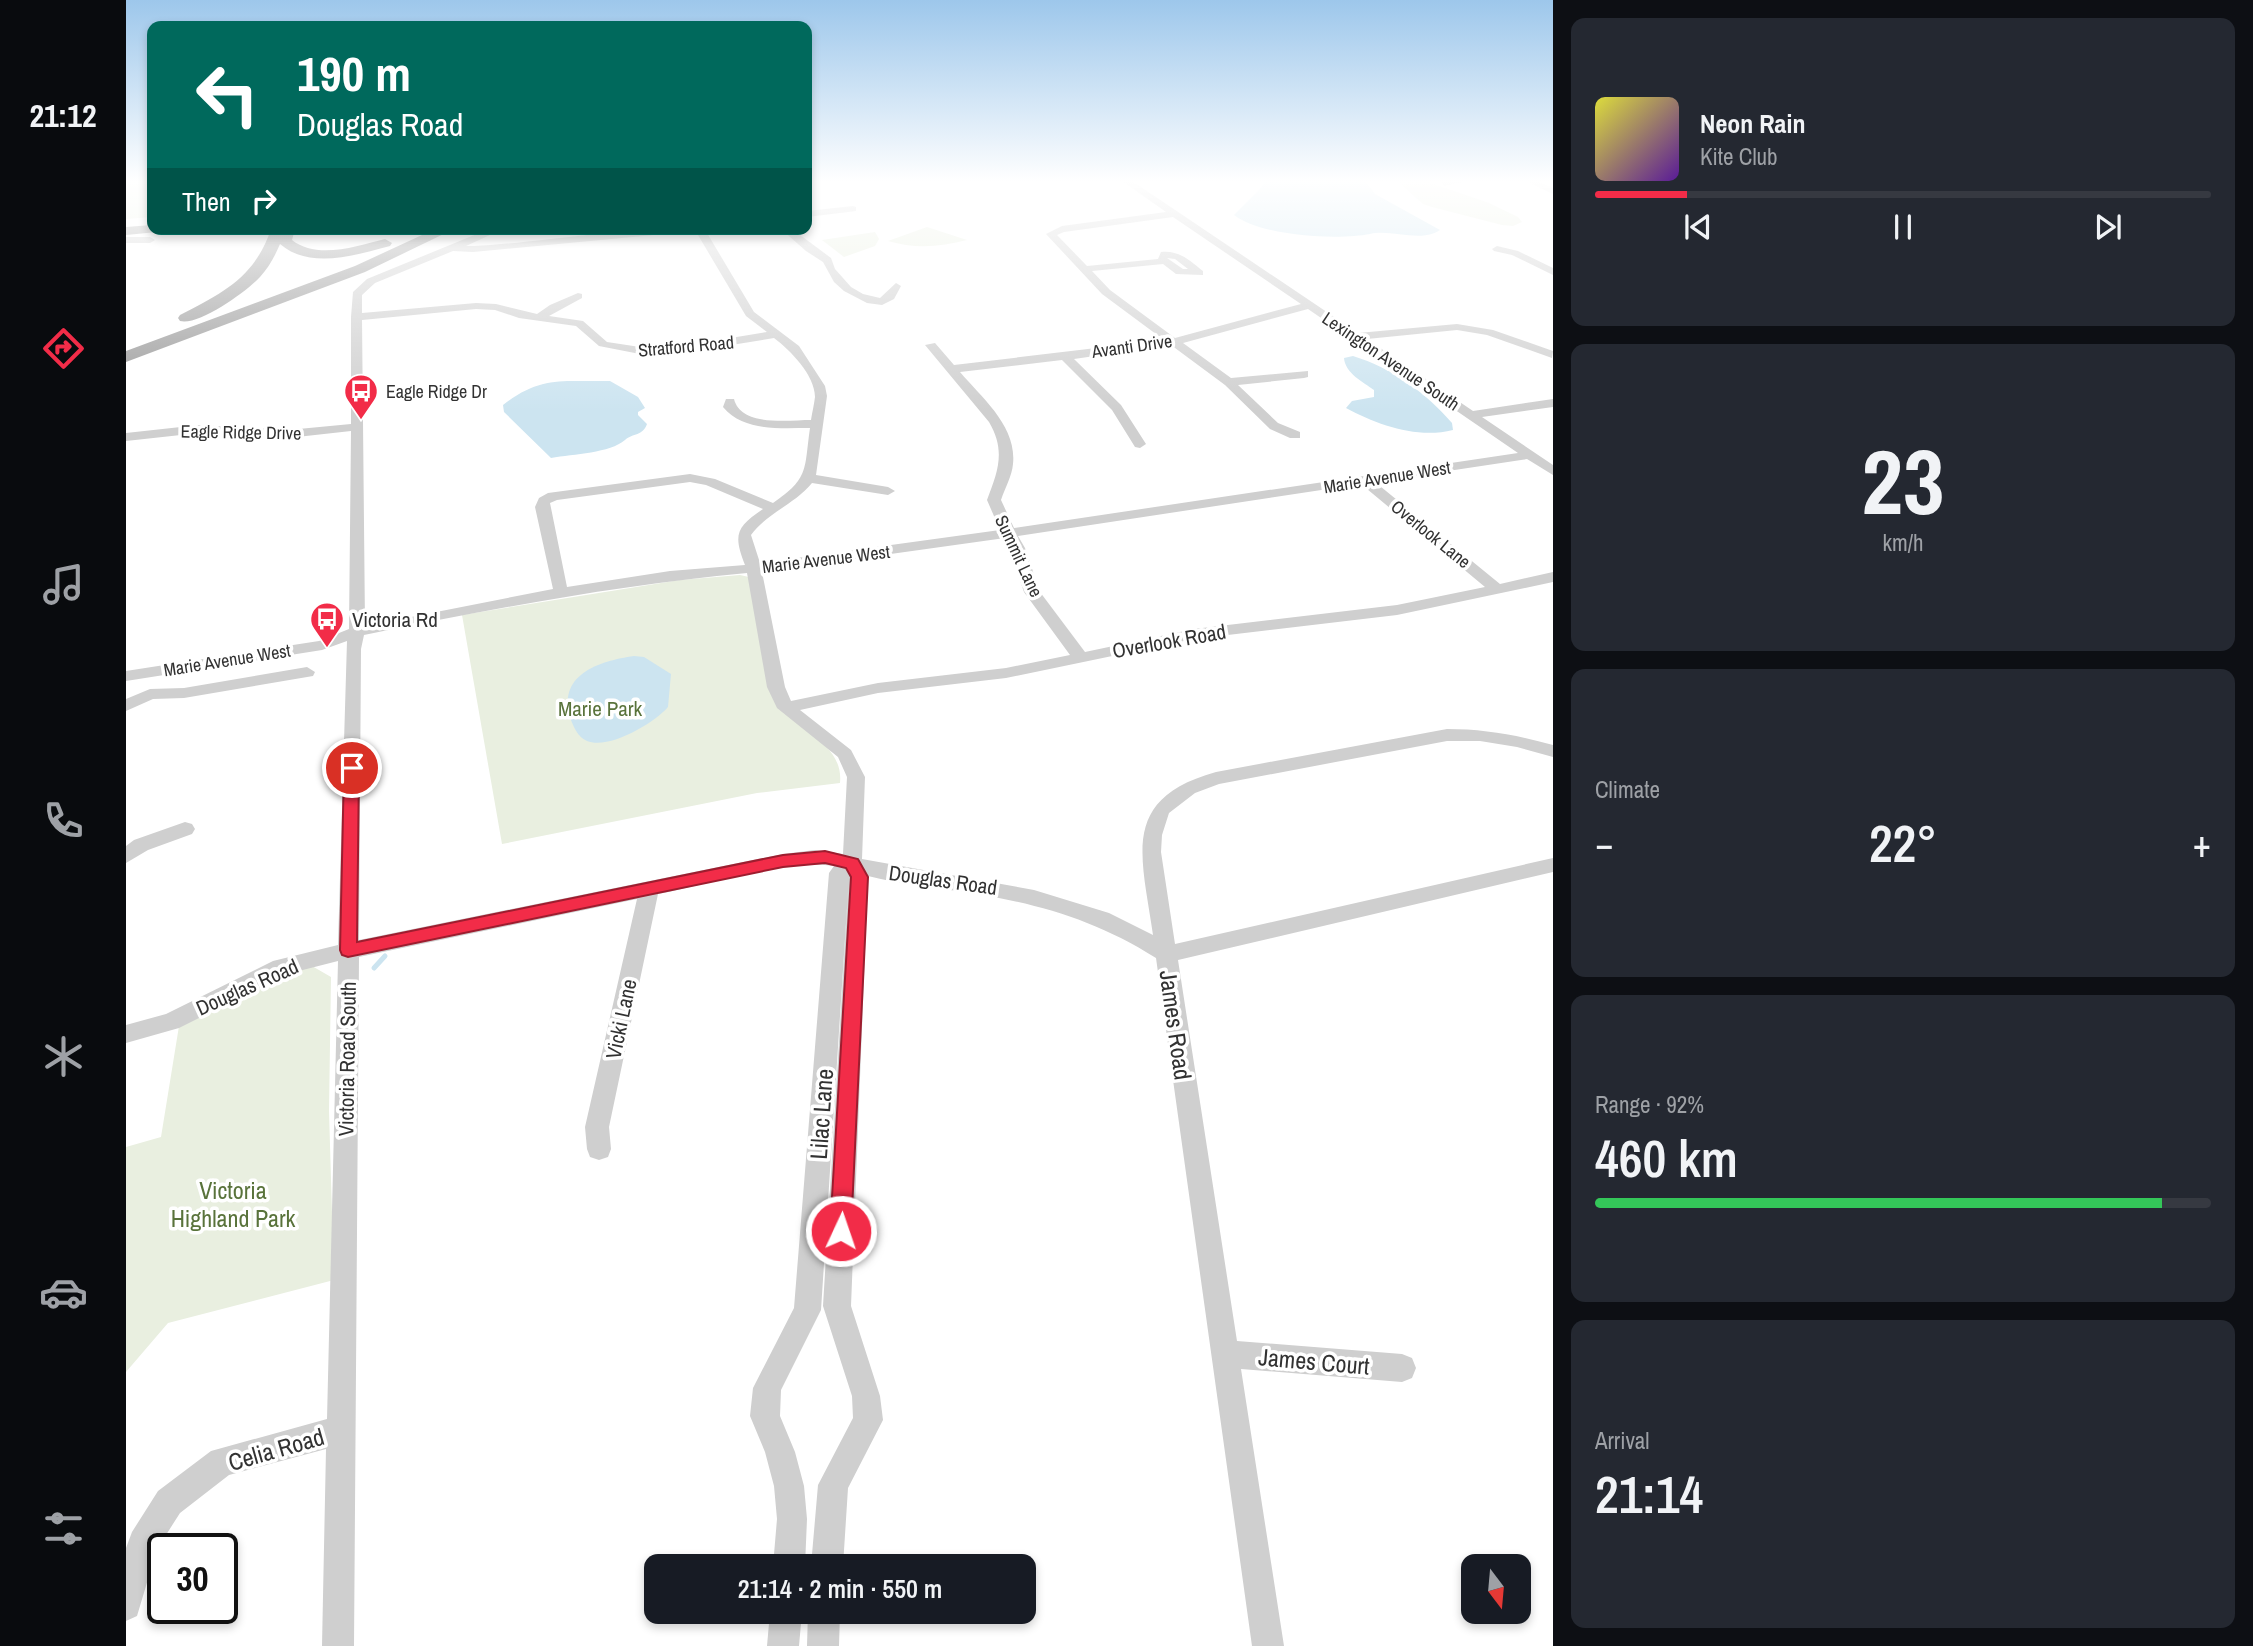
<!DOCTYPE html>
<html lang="en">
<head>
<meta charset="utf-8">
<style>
  body { margin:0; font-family:"Archivo Narrow",sans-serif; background:#242831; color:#f1f3f6; height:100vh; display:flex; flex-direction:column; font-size:26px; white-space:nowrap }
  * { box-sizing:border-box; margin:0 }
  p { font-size:23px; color:#9ea1a6 }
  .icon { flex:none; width:38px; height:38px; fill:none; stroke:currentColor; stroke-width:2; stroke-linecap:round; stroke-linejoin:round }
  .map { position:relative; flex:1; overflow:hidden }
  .panel { display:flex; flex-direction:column; gap:18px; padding:18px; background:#0d0f14; width:700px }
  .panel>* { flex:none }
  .hud { position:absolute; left:21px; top:21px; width:665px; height:214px; border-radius:14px; box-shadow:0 4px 10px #0003; background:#00695c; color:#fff; overflow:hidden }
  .needle { width:46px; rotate:164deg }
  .controls { position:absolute; left:1335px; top:1554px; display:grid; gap:14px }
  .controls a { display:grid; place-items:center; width:70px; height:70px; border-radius:14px; background:#171b24; box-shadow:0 4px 10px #0003; font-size:35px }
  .speed { position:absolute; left:21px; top:1533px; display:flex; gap:14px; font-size:35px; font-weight:700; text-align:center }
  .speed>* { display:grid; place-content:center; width:91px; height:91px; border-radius:50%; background:#171b24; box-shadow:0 4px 10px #0003; line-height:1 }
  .speed .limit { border:4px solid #111; border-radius:10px; background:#fff; color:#111 }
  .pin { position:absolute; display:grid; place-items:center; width:60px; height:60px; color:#fff; margin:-30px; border:4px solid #fff; border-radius:50%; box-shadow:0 2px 7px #0007 }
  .me { position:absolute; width:77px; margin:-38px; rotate:3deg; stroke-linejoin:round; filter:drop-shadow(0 0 5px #0008) }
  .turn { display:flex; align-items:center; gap:24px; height:147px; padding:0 35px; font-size:32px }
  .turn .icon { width:91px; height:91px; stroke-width:2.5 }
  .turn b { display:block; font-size:49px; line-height:60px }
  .then { display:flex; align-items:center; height:66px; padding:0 35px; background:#0003; gap:14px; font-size:26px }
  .big { font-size:52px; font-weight:600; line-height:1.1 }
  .panel .tile { flex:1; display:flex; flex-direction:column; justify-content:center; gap:10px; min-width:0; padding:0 24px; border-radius:14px; background:#242831 }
  .panel .dial { align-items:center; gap:0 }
  .dial b { font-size:91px; line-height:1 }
  .song { display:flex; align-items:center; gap:21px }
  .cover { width:84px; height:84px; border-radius:10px; background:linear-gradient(135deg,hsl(60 70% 55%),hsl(270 70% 35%)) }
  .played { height:7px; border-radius:4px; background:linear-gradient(90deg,#f22c48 15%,#363941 15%) }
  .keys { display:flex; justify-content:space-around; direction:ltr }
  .heat { display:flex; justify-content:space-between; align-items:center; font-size:38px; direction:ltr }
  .charge { height:10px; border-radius:5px; background:linear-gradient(90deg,#34c759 92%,#363941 0) }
  .trip { position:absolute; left:518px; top:1554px; width:392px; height:70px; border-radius:14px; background:#171b24; box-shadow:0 4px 10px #0003; font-weight:600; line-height:70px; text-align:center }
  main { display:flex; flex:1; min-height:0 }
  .tab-bar { display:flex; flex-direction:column; width:126px; justify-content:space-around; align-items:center; background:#090b0e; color:#9ea1a6 }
  .tab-bar .icon { width:49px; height:49px }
  .tab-bar .on { color:#f22c48 }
  .tab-bar b { font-size:32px; color:#f1f3f6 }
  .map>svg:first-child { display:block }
  .green { fill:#e9efe0 }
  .water { fill:#cce4f0 }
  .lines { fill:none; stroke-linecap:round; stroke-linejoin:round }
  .stream { stroke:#cce4f0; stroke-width:5 }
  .minor { fill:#cfcfcf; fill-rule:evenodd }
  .highway { fill:#999; fill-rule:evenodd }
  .route { fill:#f22c48; stroke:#9d1d2f; stroke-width:2 }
  .labels { text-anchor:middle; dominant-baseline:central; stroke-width:7; stroke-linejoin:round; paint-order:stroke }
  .far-street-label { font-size:18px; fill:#323232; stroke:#fff }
  .far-poi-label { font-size:18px; fill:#323232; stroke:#fff; text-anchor:start }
  .poi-label { font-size:21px; fill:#323232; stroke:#fff; text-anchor:start }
  .street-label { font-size:21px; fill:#323232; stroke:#fff }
  .park-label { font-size:21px; fill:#59733b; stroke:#fff }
  .near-street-label { font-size:24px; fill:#323232; stroke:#fff }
  .near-park-label { font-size:24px; fill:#59733b; stroke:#fff }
</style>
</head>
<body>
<main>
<nav class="tab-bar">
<b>21:12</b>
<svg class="icon on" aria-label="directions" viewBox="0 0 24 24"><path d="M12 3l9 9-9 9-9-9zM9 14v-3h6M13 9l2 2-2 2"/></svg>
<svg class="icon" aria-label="music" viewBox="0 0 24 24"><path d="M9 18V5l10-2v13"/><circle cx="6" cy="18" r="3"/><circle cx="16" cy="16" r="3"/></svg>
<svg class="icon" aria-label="phone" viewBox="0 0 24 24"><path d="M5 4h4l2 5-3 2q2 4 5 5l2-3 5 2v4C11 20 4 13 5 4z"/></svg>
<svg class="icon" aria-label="climate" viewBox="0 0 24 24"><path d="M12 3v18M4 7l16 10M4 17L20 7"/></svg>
<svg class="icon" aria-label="car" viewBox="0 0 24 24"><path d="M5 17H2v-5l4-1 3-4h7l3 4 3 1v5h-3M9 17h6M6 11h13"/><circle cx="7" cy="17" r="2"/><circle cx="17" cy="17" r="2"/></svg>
<svg class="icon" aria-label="filters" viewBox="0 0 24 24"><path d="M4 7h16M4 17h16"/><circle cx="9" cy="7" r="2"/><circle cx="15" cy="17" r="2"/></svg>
</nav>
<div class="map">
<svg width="1427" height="1646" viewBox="0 0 1427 1646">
  <rect width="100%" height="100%" fill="#fff"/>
  <!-- green -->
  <g class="green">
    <path d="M0 181H26V217L0 219Z"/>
    <path d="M1271 181H1299L1363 203 1392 217 1396 222 1387 226 1376 225 1306 207 1297 204Z"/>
    <path d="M801 227 841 240C814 247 789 249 762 241Z"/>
    <path d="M749 232 753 239 749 246 718 257 696 240Z"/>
    <path d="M614 575 623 577C628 599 641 690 650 703 670 730 718 743 714 783L631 793 376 844 336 615 554 580Z"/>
    <path d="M186 966 205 977 203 1111 208 1280 42 1323 0 1372V1147L35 1137 53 1026C98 1007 139 981 186 966Z"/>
  </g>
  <!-- water -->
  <g class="water">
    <path d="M1139 181H1239L1249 194 1314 230C1295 243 1266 229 1244 234 1213 240 1137 237 1108 215L1134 189Z"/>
    <path d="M1227 356C1266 368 1300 393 1326 423L1327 430C1291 439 1252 425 1220 408L1226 401 1248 397V390C1237 382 1219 373 1218 358Z"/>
    <path d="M484 381 512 397 519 408 512 412V415L521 424C517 436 507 433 499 440 484 453 448 454 425 458L378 412 377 405C415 375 438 382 484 381Z"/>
    <path d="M508 656 518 657 545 674 542 707C528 723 483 750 461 741 452 737 448 728 445 720 429 675 473 661 508 656Z"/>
  </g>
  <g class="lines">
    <!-- stream -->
    <path class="stream" d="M248 968 259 956"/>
    <!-- minor -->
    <g class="minor">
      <path d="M996 181H1006L1232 333 1331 324 1367 330 1427 351 1426 358 1361 335 1331 330 1241 339 1347 411 1427 399V407L1356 417 1427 465V475L1401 459 1249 482 1374 584 1427 572V582L1271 615 1068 639 880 678 752 693 674 710 725 750 739 777 736 859 908 890 983 913 1027 935C1016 856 993 799 1090 772L1321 729C1358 729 1391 735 1427 745V757L1391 747 1354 741H1321L1093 784 1069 793 1043 813 1036 835 1035 852 1049 944 1427 858V872L1052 960 1111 1341 1276 1354 1286 1358 1290 1368 1286 1378 1276 1382 1115 1369 1158 1646H1126L1030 958C968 919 910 903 838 892 806 887 773 884 742 876L725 1306 754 1396 757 1420 722 1488 717 1566H685L692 1485 727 1418 726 1396 697 1306 723 877 695 1310 655 1390 654 1416 669 1452 678 1486 681 1519 679 1566H647L651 1519 648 1486 639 1452 624 1416 627 1388 668 1308 703 873 708 866C658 859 583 884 532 894L483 1127 485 1149 482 1157 473 1160 464 1157 461 1149 459 1127 511 899 233 957 228 1646H196L200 1449 103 1475 54 1513 31 1549 11 1616 0 1621V1548L6 1532 32 1491 85 1451 201 1419 212 961 161 974 53 1028 0 1043V1025L40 1014 147 961 212 945 221 641 196 650 0 681V671L193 641 223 629 225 431 162 438 73 433 0 441V433L73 425 162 430 225 424V317L227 292 241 279 363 229H377L340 246C382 248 556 217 581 233L628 312 673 346 699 386 701 396 690 475 762 487 769 491 762 495 686 483C669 504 641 513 625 535L634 563 874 530 861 500C872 471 880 451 863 422L799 345 809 343 828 365 1038 340 976 294 920 234 936 226 1040 212ZM1047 217 1175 304 1049 338 984 290 966 271 1037 264 1050 274 1077 275V271C1063 260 1053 250 1035 252L1032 259 961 266 931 235 938 232ZM549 233 572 235 620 316 641 332 562 345 514 347 481 342 457 321 423 316 456 298V294L452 293 424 305 411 314 370 304 350 303 236 313V295L249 283 327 251 347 252ZM1041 258 1049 259 1062 269H1057ZM350 309 369 310 393 318 450 326 473 346 514 354 562 352 648 338C664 350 689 375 689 397 688 405 686 413 685 420 662 420 615 427 608 399H600L597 407C618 432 654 428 684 428 678 469 684 478 647 503L589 479 564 474 422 493 413 498 409 507 427 589 239 626 236 320ZM1182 309 1392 453 888 528 875 500C879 488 886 476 887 464 891 426 856 398 834 372L936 360 986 410 1009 447 1014 448 1020 444 995 405 948 359 1045 345 1099 385 1144 429 1164 438H1174V432L1152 423 1112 385 1178 378 1182 377V371L1105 378 1057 343ZM564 482 580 485 637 509C610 527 607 535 619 565L544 571 441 587 424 503 431 500ZM1235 484 1359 587 1271 605 1068 629 959 652 914 592 899 548 892 536ZM879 538 898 592 944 655 880 668 752 683 665 701 659 687 636 572ZM621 573 641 687 651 708 712 757 721 777 717 854 689 850 657 854 233 940 235 649 238 635C365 609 492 585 621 573Z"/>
      <path d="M1315 181H1342L1318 186Z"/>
      <path d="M1400 181H1411L1427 188V194Z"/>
      <path d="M727 206 730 207V211L681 217V211Z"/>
      <path d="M655 229H666L705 258 709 269 725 287 737 294 754 298 770 283 775 286 768 299 756 305 741 303 718 291 708 282 697 262 680 251Z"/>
      <path d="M0 237H24L29 240 24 243H0Z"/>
      <path d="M1371 246 1392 251 1427 268V275L1386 255 1368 251 1366 249Z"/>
      <path d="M181 667 189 672 187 676 58 698 27 699 0 711V699L24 689 58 688Z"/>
      <path d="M59 822 66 824 69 829 66 834 22 850 0 863V846L8 840Z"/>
      <path d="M644 1612H676L673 1646H641Z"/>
      <path d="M682 1612H714L713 1646H681Z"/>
    </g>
    <!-- highway -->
    <g class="highway">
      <path d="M26 225V229H33L31 232 0 235V227Z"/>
      <path d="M145 229H169L166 240C191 260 231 246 259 239L266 243 264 246C230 255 184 270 154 244 149 256 143 267 134 277 121 291 73 326 54 321L52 318 54 315C97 293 129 277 145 229Z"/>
      <path d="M309 229H328L239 272 0 362V351L229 266Z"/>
    </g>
  </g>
  <!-- sky -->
  <linearGradient id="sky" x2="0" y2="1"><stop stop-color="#9dc7eb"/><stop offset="0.44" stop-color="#fff"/><stop offset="1" stop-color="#fff" stop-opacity="0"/></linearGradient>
  <rect width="1427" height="412" fill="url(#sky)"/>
  <!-- route -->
  <path class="route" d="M226 763 233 768 231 942 657 855 699 851 732 859 742 877 725 1231 722 1238 715 1241 707 1238 704 1231 725 877 720 868 699 863 657 867 222 957 216 955 214 950 218 768Z"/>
  <!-- icons -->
  <defs>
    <g id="bus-pin" transform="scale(1.75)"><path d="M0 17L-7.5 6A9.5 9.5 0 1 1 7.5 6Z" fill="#f22c48" stroke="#fff"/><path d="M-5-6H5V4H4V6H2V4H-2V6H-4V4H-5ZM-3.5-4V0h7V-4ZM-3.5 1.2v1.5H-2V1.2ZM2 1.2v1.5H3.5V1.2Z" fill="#fff"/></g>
  </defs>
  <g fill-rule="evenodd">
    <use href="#bus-pin" x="235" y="391"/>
    <use href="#bus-pin" x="201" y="619"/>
  </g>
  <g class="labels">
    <!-- far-street labels -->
    <g class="far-street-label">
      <text transform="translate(560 346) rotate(-5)">Stratford Road</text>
      <text transform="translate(1006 346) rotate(-8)">Avanti Drive</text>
      <text transform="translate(1265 361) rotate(34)">Lexington Avenue South</text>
      <text transform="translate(115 432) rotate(1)">Eagle Ridge Drive</text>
      <text transform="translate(1261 477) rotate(-9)">Marie Avenue West</text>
      <text transform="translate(1305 534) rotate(39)">Overlook Lane</text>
      <text transform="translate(893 556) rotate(65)">Summit Lane</text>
      <text transform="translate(700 559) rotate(-7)">Marie Avenue West</text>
      <text transform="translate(101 660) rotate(-9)">Marie Avenue West</text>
    </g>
    <!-- far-poi labels -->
    <g class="far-poi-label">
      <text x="260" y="391">Eagle Ridge Dr</text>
    </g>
    <!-- poi labels -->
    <g class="poi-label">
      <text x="226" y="619">Victoria Rd</text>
    </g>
    <!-- street labels -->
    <g class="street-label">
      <text transform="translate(1043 641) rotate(-10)">Overlook Road</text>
      <text transform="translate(817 880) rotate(8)">Douglas Road</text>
      <text transform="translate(121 987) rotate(-24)">Douglas Road</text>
      <text transform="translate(495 1019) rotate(-78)">Vicki Lane</text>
      <text transform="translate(221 1059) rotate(-89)">Victoria Road South</text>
    </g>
    <!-- park labels -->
    <g class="park-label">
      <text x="474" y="708">Marie Park</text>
    </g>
    <!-- near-street labels -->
    <g class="near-street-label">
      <text transform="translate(1050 1025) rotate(82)">James Road</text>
      <text transform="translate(695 1114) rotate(-86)">Lilac Lane</text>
      <text transform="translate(1188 1361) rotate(5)">James Court</text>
      <text transform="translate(150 1449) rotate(-16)">Celia Road</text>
    </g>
    <!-- near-park labels -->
    <g class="near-park-label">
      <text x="107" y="1190">Victoria<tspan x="107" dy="28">Highland Park</tspan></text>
    </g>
  </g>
</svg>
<div class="controls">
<a><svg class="needle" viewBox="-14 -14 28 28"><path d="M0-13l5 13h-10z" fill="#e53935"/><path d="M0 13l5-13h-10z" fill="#9ea1a6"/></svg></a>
</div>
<div class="speed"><div class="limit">30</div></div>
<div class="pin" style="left:226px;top:768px;background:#d93025"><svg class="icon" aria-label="arrive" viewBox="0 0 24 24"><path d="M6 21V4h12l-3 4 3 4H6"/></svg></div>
<svg class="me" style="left:715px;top:1231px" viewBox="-20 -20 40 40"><circle r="17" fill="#f22c48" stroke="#fff" stroke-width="3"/><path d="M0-11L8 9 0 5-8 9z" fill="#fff"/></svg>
<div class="trip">21:14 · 2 min · 550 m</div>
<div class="hud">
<div class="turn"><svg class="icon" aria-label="left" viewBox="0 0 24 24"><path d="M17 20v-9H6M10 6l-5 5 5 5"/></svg><div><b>190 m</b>Douglas Road</div></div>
<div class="then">Then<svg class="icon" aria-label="right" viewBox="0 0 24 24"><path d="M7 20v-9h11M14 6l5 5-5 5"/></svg></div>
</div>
</div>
<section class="panel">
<div class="tile">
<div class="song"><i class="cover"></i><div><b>Neon Rain</b><p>Kite Club</p></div></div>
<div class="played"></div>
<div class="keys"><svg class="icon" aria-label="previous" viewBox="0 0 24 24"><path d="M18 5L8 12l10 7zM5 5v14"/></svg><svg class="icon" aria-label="pause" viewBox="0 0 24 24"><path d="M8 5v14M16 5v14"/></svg><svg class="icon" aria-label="next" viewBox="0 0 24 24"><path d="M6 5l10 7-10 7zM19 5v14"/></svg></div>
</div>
<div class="tile dial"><b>23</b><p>km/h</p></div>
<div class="tile"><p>Climate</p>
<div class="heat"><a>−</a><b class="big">22°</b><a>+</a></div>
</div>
<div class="tile"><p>Range · 92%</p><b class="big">460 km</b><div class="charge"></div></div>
<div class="tile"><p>Arrival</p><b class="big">21:14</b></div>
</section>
</main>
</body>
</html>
